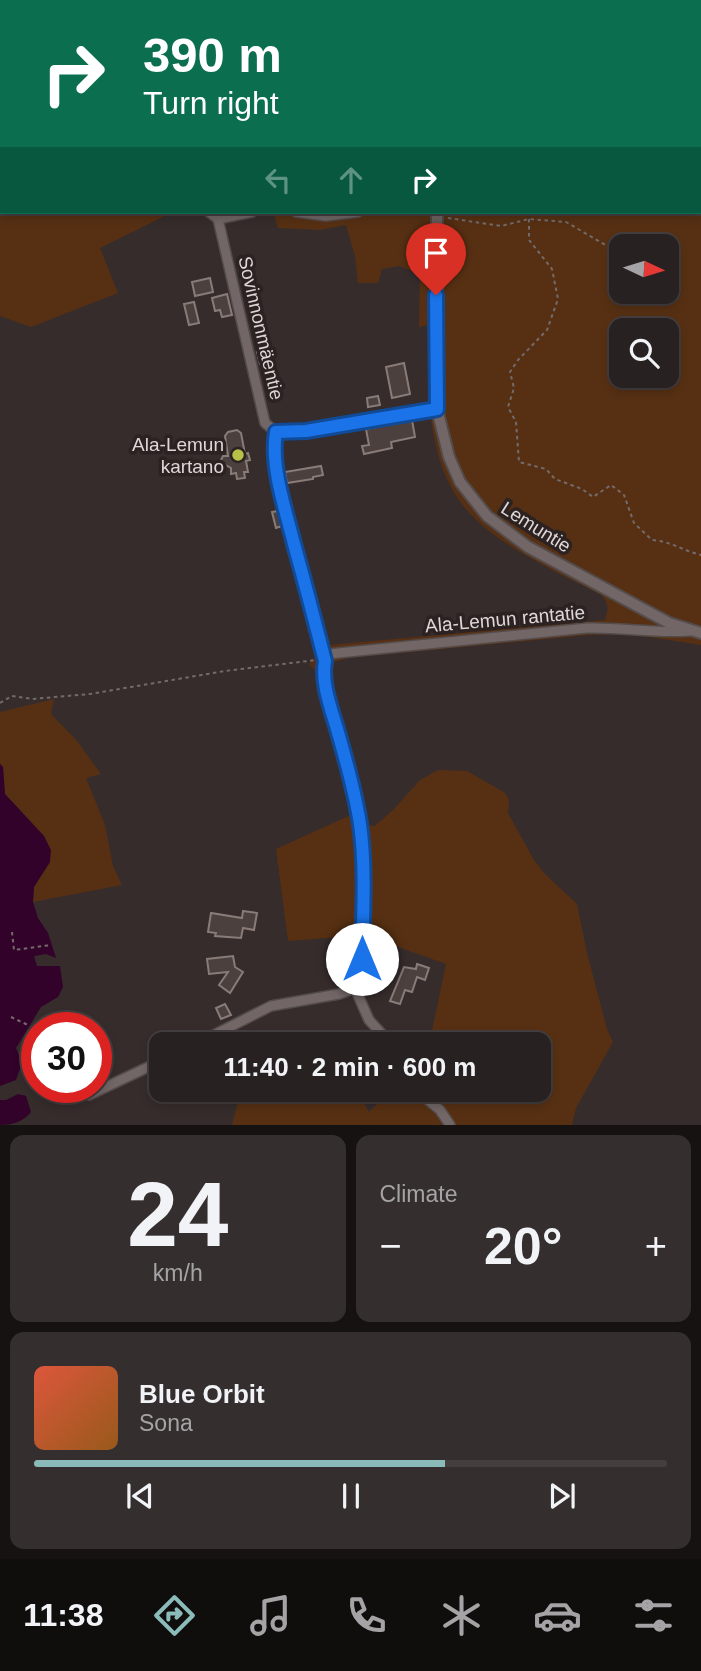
<!DOCTYPE html>
<html lang="en">
<head>
<meta charset="utf-8">
<style>
  body { margin:0; font-family:Helvetica,sans-serif; background:#342e2e; color:#f1f3f6; height:100vh; display:flex; flex-direction:column; font-size:26px; white-space:nowrap }
  * { box-sizing:border-box; margin:0 }
  p { font-size:23px; color:#a5a3a5 }
  .icon { flex:none; width:38px; height:38px; fill:none; stroke:currentColor; stroke-width:2; stroke-linecap:round; stroke-linejoin:round }
  .map { position:relative; height:1125px; overflow:hidden }
  .drawer { display:flex; flex-direction:column; gap:10px; padding:10px; background:#161212; flex:1 }
  .drawer>* { flex:none }
  .banner { position:absolute; left:0px; top:0px; width:702px; height:214px; box-shadow:0 4px 10px #0003,0 0 0 2px #443e3f; background:#0b6e4f; color:#fff; overflow:hidden }
  .needle { width:46px; rotate:94deg }
  .tools { position:absolute; left:609px; top:234px; display:grid; gap:14px }
  .tools a { display:grid; place-items:center; width:70px; height:70px; border-radius:14px; background:#282121; box-shadow:0 4px 10px #0003,0 0 0 2px #443e3f; font-size:35px }
  .speed { position:absolute; left:21px; top:1012px; display:flex; gap:14px; font-size:35px; font-weight:700; text-align:center }
  .speed>* { display:grid; place-content:center; width:91px; height:91px; border-radius:50%; background:#282121; box-shadow:0 4px 10px #0003,0 0 0 2px #443e3f; line-height:1 }
  .speed .limit { border:10px solid #d22; background:#fff; color:#111 }
  .pin { position:absolute; display:grid; place-items:center; width:60px; height:60px; color:#fff; margin:-72px -30px; border-radius:50% 50% 50% 0; rotate:-45deg; box-shadow:0 0 7px #0007 }
  .pin .icon { rotate:45deg }
  .me { position:absolute; width:77px; margin:-38px; rotate:0deg; stroke-linejoin:round; filter:drop-shadow(0 0 5px #0008) }
  .turn { display:flex; align-items:center; gap:24px; height:147px; padding:0 28px; font-size:32px }
  .turn .icon { width:91px; height:91px; stroke-width:2.5 }
  .turn b { display:block; font-size:49px; line-height:60px }
  .lanes { display:flex; align-items:center; height:66px; padding:0 28px; background:#0003; justify-content:center; gap:35px; direction:ltr }
  .lanes .off { opacity:.35 }
  .big { font-size:52px; font-weight:600; line-height:1.1 }
  .drawer .widget { flex:1; display:flex; flex-direction:column; justify-content:center; gap:10px; min-width:0; padding:0 24px; border-radius:14px; background:#342e2e }
  .drawer .dial { align-items:center; gap:0 }
  .dial b { font-size:91px; line-height:1 }
  .song { display:flex; align-items:center; gap:21px }
  .cover { width:84px; height:84px; border-radius:10px; background:linear-gradient(135deg,hsl(10 70% 55%),hsl(30 70% 35%)) }
  .played { height:7px; border-radius:4px; background:linear-gradient(90deg,#8bbbb9 65%,#443e3f 65%) }
  .keys { display:flex; justify-content:space-around; direction:ltr }
  .heat { display:flex; justify-content:space-between; align-items:center; font-size:38px; direction:ltr }
  .drawer .tiles { flex:1; display:grid; gap:10px; grid-template-columns:1fr 1fr }
  .widget:last-child { grid-column:span 2 }
  .trip { position:absolute; left:149px; top:1032px; width:402px; height:70px; border-radius:14px; background:#282121; box-shadow:0 4px 10px #0003,0 0 0 2px #443e3f; font-weight:600; line-height:70px; text-align:center }
  .dock { display:flex; height:112px; justify-content:space-around; align-items:center; background:#100d0d; color:#a5a3a5 }
  .dock .icon { width:49px; height:49px }
  .dock .active { color:#8bbbb9 }
  .dock b { font-size:32px; color:#f1f3f6 }
  .map>svg:first-child { display:block }
  .green { fill:#573013; fill-rule:evenodd }
  .water { fill:#32022a }
  .building { fill:#4b403d; stroke:#887b78; stroke-width:2 }
  .lines { fill:none; stroke-linecap:round; stroke-linejoin:round }
  .minor-casing { stroke:#544b4b; stroke-width:12 }
  .tertiary-casing { stroke:#544b4b; stroke-width:14 }
  .path { stroke:#736b6b; stroke-width:2; stroke-dasharray:3.5 3.5; stroke-linecap:butt }
  .minor { stroke:#726666; stroke-width:9 }
  .tertiary { stroke:#726666; stroke-width:10 }
  .route-casing { stroke:#114b97; stroke-width:18 }
  .route { stroke:#1a73e8; stroke-width:12 }
  .poi-dot { fill:#b8c147; stroke:#2c2222; stroke-width:2.5 }
  .labels { text-anchor:middle; dominant-baseline:central; stroke-width:7; stroke-linejoin:round; paint-order:stroke }
  .street-label { font-size:19px; fill:#ded7d7; stroke:#2c2222 }
  .poi-label { font-size:19px; fill:#ded7d7; stroke:#2c2222; text-anchor:end }
</style>
</head>
<body>
<div class="map">
<svg width="701" height="1125" viewBox="0 0 701 1125">
  <rect width="100%" height="100%" fill="#362c2c"/>
  <!-- green -->
  <g class="green">
    <path d="M220 0H342V2Z"/>
    <path d="M435 0H701V645L629 634 588 635 348 658 334 662 332 683 366 825 375 826 394 809 420 780 438 770 467 771 505 793 509 800 508 813 534 860 545 874 577 904 587 953 607 1029 613 1042 576 1108 572 1125H232L241 1090H357L369 1112 391 1090H539V1045H429L446 964 365 935 288 941 276 849 353 814 319 674 309 664 329 645 605 620C608 609 610 604 601 595 554 570 481 540 454 492 442 473 436 449 432 427 428 394 431 358 430 325L419 327 420 274 399 266 382 269 378 283H358L355 256 346 225 320 230 278 228 273 212H700V2H434ZM621 247H667V292H621ZM621 331H667V376H621Z"/>
    <path d="M7 212H173L100 248 118 293 31 327 0 316V214Z"/>
    <path d="M54 699 51 714 77 741 101 774 86 778 105 825 113 866 122 885 33 902 34 887 50 862 32 823 5 794 3 767 0 764V712Z"/>
    <path d="M326 1031 333 1045H264Z"/>
  </g>
  <!-- water -->
  <g class="water">
    <path d="M0 764 3 767 5 794 44 836 51 850 50 862 34 887 33 902 38 918 48 933 56 958 46 954 34 956 37 966H60L63 987 58 997 41 1007 16 1048 22 1063 16 1080 0 1086Z"/>
    <path d="M18 1094 26 1096 31 1112C23 1122 12 1125 0 1125V1100H6Z"/>
  </g>
  <!-- building -->
  <g class="building">
    <path d="M210 278 213 292 195 296 192 282Z"/>
    <path d="M227 294 232 315 222 317 220 310 215 311 212 298Z"/>
    <path d="M194 302 199 323 189 325 184 304Z"/>
    <path d="M267 349 270 361 260 364 257 352Z"/>
    <path d="M404 363 410 394 392 398 386 367Z"/>
    <path d="M378 396 380 405 368 407 367 398Z"/>
    <path d="M412 420 415 437 391 442 392 448 364 454 362 446 369 445 366 429Z"/>
    <path d="M237 430 241 433 245 454 248 453 250 460 246 461 248 472H244L245 478 237 479 236 473 231 474V468L222 463 221 460 223 456H228L225 436 228 432Z"/>
    <path d="M321 466 323 475 313 477V479L287 483 285 472Z"/>
    <path d="M278 511 282 526 276 528 272 512Z"/>
    <path d="M243 911 257 913 254 930 243 928 241 938 215 936 216 933 208 932 211 913 242 918Z"/>
    <path d="M233 956 235 967 243 972 230 993 219 985 228 972 209 974 207 959Z"/>
    <path d="M417 964 429 968 425 980 417 977 412 992 405 990 400 1004 390 1001 404 967 416 969Z"/>
    <path d="M225 1004 231 1015 221 1019 216 1008Z"/>
  </g>
  <g class="lines">
    <!-- minor casing -->
    <g class="minor-casing">
      <g id="minor">
        <path d="M80 0 81 2"/>
        <path d="M443 2V0"/>
        <path d="M209 212 218 219 252 212"/>
        <path d="M296 212 326 216 358 212"/>
        <path d="M276 432 306 431 437 409"/>
        <path d="M325 661 331 654 338 653 587 628C621 627 655 634 690 631"/>
        <path d="M354 986 369 1020 392 1045"/>
        <path d="M194 1045 271 1006 339 994 348 991 358 979 362 959V855L360 824 353 786 327 693 323 676 325 661 286 513 274 455 276 432 265 423 218 219"/>
        <path d="M416 1090 440 1110 450 1125"/>
        <path d="M89 1095 161 1061"/>
      </g>
    </g>
    <!-- tertiary casing -->
    <g class="tertiary-casing">
      <path id="tertiary" d="M437 216V409L449 457 460 482 487 516 528 547 669 623 701 633"/>
    </g>
    <!-- path -->
    <g class="path">
      <path d="M277 0 278 2"/>
      <path d="M535 2 536 0"/>
      <path d="M529 212V240L552 269 558 299 547 330 518 360 510 372 514 388 508 407 516 422 519 462 546 469 555 479 582 489 593 497 611 485 624 495 634 523 652 540C670 541 684 551 701 555"/>
      <path d="M448 218 501 226 529 219 566 222 621 254"/>
      <path d="M0 703 12 696 32 699 90 694 225 671 316 660"/>
      <path d="M12 932 14 950 51 945"/>
      <path d="M11 1017 30 1026"/>
    </g>
    <!-- minor -->
    <use href="#minor" class="minor"/>
    <!-- tertiary -->
    <use href="#tertiary" class="tertiary"/>
  </g>
  <g class="lines">
    <!-- route casing -->
    <g class="route-casing">
      <path id="route" d="M362 959C363 915 366 868 360 824 355 792 346 760 337 729 331 708 321 683 325 661 315 622 305 583 294 544 286 511 270 466 276 432L306 431 437 409 436 295"/>
    </g>
    <!-- route -->
    <use href="#route" class="route"/>
  </g>
  <!-- markers -->
  <circle class="poi-dot" cx="238" cy="455" r="7"/>
  <g class="labels">
    <!-- street labels -->
    <g class="street-label">
      <text transform="translate(261 328) rotate(77)">Sovinnonmäentie</text>
      <text transform="translate(536 527) rotate(32)">Lemuntie</text>
      <text transform="translate(505 619) rotate(-5)">Ala-Lemun rantatie</text>
    </g>
    <!-- poi labels -->
    <g class="poi-label">
      <text x="224" y="444">Ala-Lemun<tspan x="224" dy="22">kartano</tspan></text>
    </g>
  </g>
</svg>
<div class="tools">
<a><svg class="needle" viewBox="-14 -14 28 28"><path d="M0-13l5 13h-10z" fill="#e53935"/><path d="M0 13l5-13h-10z" fill="#a5a3a5"/></svg></a>
<a><svg class="icon" aria-label="search" viewBox="0 0 24 24"><circle cx="10" cy="10" r="6"/><path d="M15 15l6 6"/></svg></a>
</div>
<div class="speed"><div class="limit">30</div></div>
<div class="pin" style="left:436px;top:295px;background:#d93025"><svg class="icon" aria-label="arrive" viewBox="0 0 24 24"><path d="M6 21V4h12l-3 4 3 4H6"/></svg></div>
<svg class="me" style="left:362px;top:959px" viewBox="-20 -20 40 40"><circle r="19" fill="#fff"/><path d="M0-13L10 11 0 6-10 11z" fill="#1a73e8"/></svg>
<div class="trip">11:40 · 2 min · 600 m</div>
<div class="banner">
<div class="turn"><svg class="icon" aria-label="right" viewBox="0 0 24 24"><path d="M7 20v-9h11M14 6l5 5-5 5"/></svg><div><b>390 m</b>Turn right</div></div>
<div class="lanes"><svg class="icon off" aria-label="left" viewBox="0 0 24 24"><path d="M17 20v-9H6M10 6l-5 5 5 5"/></svg><svg class="icon off" aria-label="ahead" viewBox="0 0 24 24"><path d="M12 20V5M6 11l6-6 6 6"/></svg><svg class="icon" aria-label="right" viewBox="0 0 24 24"><path d="M7 20v-9h11M14 6l5 5-5 5"/></svg></div>
</div>
</div>
<section class="drawer">
<div class="tiles">
<div class="widget dial"><b>24</b><p>km/h</p></div>
<div class="widget"><p>Climate</p>
<div class="heat"><a>−</a><b class="big">20°</b><a>+</a></div>
</div>
<div class="widget">
<div class="song"><i class="cover"></i><div><b>Blue Orbit</b><p>Sona</p></div></div>
<div class="played"></div>
<div class="keys"><svg class="icon" aria-label="previous" viewBox="0 0 24 24"><path d="M18 5L8 12l10 7zM5 5v14"/></svg><svg class="icon" aria-label="pause" viewBox="0 0 24 24"><path d="M8 5v14M16 5v14"/></svg><svg class="icon" aria-label="next" viewBox="0 0 24 24"><path d="M6 5l10 7-10 7zM19 5v14"/></svg></div>
</div>
</div>
</section>
<nav class="dock">
<b>11:38</b>
<svg class="icon active" aria-label="directions" viewBox="0 0 24 24"><path d="M12 3l9 9-9 9-9-9zM9 14v-3h6M13 9l2 2-2 2"/></svg>
<svg class="icon" aria-label="music" viewBox="0 0 24 24"><path d="M9 18V5l10-2v13"/><circle cx="6" cy="18" r="3"/><circle cx="16" cy="16" r="3"/></svg>
<svg class="icon" aria-label="phone" viewBox="0 0 24 24"><path d="M5 4h4l2 5-3 2q2 4 5 5l2-3 5 2v4C11 20 4 13 5 4z"/></svg>
<svg class="icon" aria-label="climate" viewBox="0 0 24 24"><path d="M12 3v18M4 7l16 10M4 17L20 7"/></svg>
<svg class="icon" aria-label="car" viewBox="0 0 24 24"><path d="M5 17H2v-5l4-1 3-4h7l3 4 3 1v5h-3M9 17h6M6 11h13"/><circle cx="7" cy="17" r="2"/><circle cx="17" cy="17" r="2"/></svg>
<svg class="icon" aria-label="filters" viewBox="0 0 24 24"><path d="M4 7h16M4 17h16"/><circle cx="9" cy="7" r="2"/><circle cx="15" cy="17" r="2"/></svg>
</nav>
</body>
</html>
